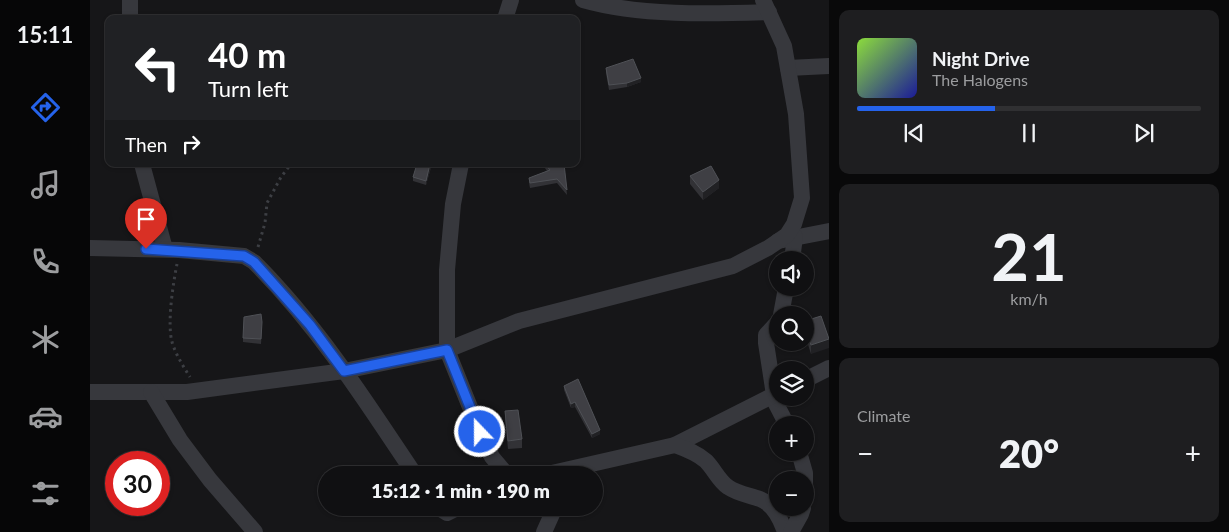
<!DOCTYPE html>
<html lang="en">
<head>
<meta charset="utf-8">
<style>
  body { margin:0; font-family:Lato,sans-serif; background:#1e1e20; color:#f1f3f6; height:100vh; display:flex; flex-direction:column; font-size:19px; white-space:nowrap }
  * { box-sizing:border-box; margin:0 }
  p { font-size:16px; color:#9c9d9f }
  .icon { flex:none; width:28px; height:28px; fill:none; stroke:currentColor; stroke-width:2; stroke-linecap:round; stroke-linejoin:round }
  .map { position:relative; flex:1; overflow:hidden }
  .details { display:flex; flex-direction:column; gap:10px; padding:10px; background:#09090a; width:400px }
  .details>* { flex:none }
  .guide { position:absolute; left:15px; top:15px; width:475px; height:152px; border-radius:10px; box-shadow:0 1px 4px #0004,0 0 0 1px #303032; background:#202124; color:#fff; overflow:hidden }
  .controls { position:absolute; left:679px; top:251px; display:grid; gap:10px }
  .controls a { display:grid; place-items:center; width:45px; height:45px; border-radius:50%; background:#101012; box-shadow:0 1px 4px #0004,0 0 0 1px #303032; font-size:25px }
  .speed { position:absolute; left:15px; top:451px; display:flex; gap:10px; font-size:25px; font-weight:700; text-align:center }
  .speed>* { display:grid; place-content:center; width:65px; height:65px; border-radius:50%; background:#101012; box-shadow:0 1px 4px #0004,0 0 0 1px #303032; line-height:1 }
  .speed .limit { border:8px solid #d22; background:#fff; color:#111 }
  .pin { position:absolute; display:grid; place-items:center; width:42px; height:42px; color:#fff; margin:-51px -21px; border-radius:50% 50% 50% 0; rotate:-45deg; box-shadow:0 0 5px #0007 }
  .pin .icon { rotate:45deg }
  .me { position:absolute; width:55px; margin:-28px; rotate:338deg; stroke-linejoin:round; filter:drop-shadow(0 0 4px #0008) }
  .turn { display:flex; align-items:center; gap:18px; height:105px; padding:0 20px; font-size:22px }
  .turn .icon { width:65px; height:65px; stroke-width:2.5 }
  .turn b { display:block; font-size:35px; line-height:42px }
  .then { display:flex; align-items:center; height:48px; padding:0 20px; background:#0003; gap:10px; font-size:19px }
  .big { font-size:38px; font-weight:800; line-height:1.1 }
  .details .tile { flex:1; display:flex; flex-direction:column; justify-content:center; gap:8px; min-width:0; padding:0 18px; border-radius:10px; background:#1e1e20 }
  .details .dial { align-items:center; gap:0 }
  .dial b { font-size:65px; line-height:1 }
  .song { display:flex; align-items:center; gap:15px }
  .cover { width:60px; height:60px; border-radius:8px; background:linear-gradient(135deg,hsl(90 70% 55%),hsl(240 70% 35%)) }
  .played { height:5px; border-radius:2px; background:linear-gradient(90deg,#2563eb 40%,#303032 40%) }
  .keys { display:flex; justify-content:space-around; direction:ltr }
  .heat { display:flex; justify-content:space-between; align-items:center; font-size:28px; direction:ltr }
  .trip { position:absolute; left:228px; top:466px; width:285px; height:50px; border-radius:25px; background:#101012; box-shadow:0 1px 4px #0004,0 0 0 1px #303032; font-weight:800; line-height:50px; text-align:center }
  main { display:flex; flex:1; min-height:0 }
  .tabs { display:flex; flex-direction:column; width:90px; justify-content:space-around; align-items:center; background:#060607; color:#9c9d9f }
  .tabs .icon { width:35px; height:35px }
  .tabs .selected { color:#2563eb }
  .tabs b { font-size:22px; color:#f1f3f6 }
  .map>svg:first-child { display:block }
  .lines { fill:none; stroke-linecap:round; stroke-linejoin:round }
  .path { stroke:#3d3f44; stroke-width:3; stroke-dasharray:2.5 4; stroke-linecap:butt }
  .street { stroke:#37383d; stroke-width:16 }
  .wall { fill:#323236 }
  .shaded-wall { fill:#212124 }
  .building { fill:#3f3f44; stroke:#4f5156 }
  .route-casing { stroke:#184099; stroke-width:12 }
  .route { stroke:#2563eb; stroke-width:9 }
</style>
</head>
<body>
<main>
<nav class="tabs">
<b>15:11</b>
<svg class="icon selected" aria-label="directions" viewBox="0 0 24 24"><path d="M12 3l9 9-9 9-9-9zM9 14v-3h6M13 9l2 2-2 2"/></svg>
<svg class="icon" aria-label="music" viewBox="0 0 24 24"><path d="M9 18V5l10-2v13"/><circle cx="6" cy="18" r="3"/><circle cx="16" cy="16" r="3"/></svg>
<svg class="icon" aria-label="phone" viewBox="0 0 24 24"><path d="M5 4h4l2 5-3 2q2 4 5 5l2-3 5 2v4C11 20 4 13 5 4z"/></svg>
<svg class="icon" aria-label="climate" viewBox="0 0 24 24"><path d="M12 3v18M4 7l16 10M4 17L20 7"/></svg>
<svg class="icon" aria-label="car" viewBox="0 0 24 24"><path d="M5 17H2v-5l4-1 3-4h7l3 4 3 1v5h-3M9 17h6M6 11h13"/><circle cx="7" cy="17" r="2"/><circle cx="17" cy="17" r="2"/></svg>
<svg class="icon" aria-label="filters" viewBox="0 0 24 24"><path d="M4 7h16M4 17h16"/><circle cx="9" cy="7" r="2"/><circle cx="15" cy="17" r="2"/></svg>
</nav>
<div class="map">
<svg width="739" height="532" viewBox="0 0 739 532">
  <rect width="100%" height="100%" fill="#161618"/>
  <g class="lines">
    <!-- path -->
    <g class="path">
      <path d="M168 247 175 223 177 203 191 177 201 164"/>
      <path d="M87 264C83 284 77 323 82 342 86 355 93 366 100 377"/>
    </g>
    <!-- street -->
    <g class="street">
      <path d="M493 0C549 16 620 14 679 12"/>
      <path d="M40 19V0"/>
      <path d="M415 19 421 0"/>
      <path d="M698 68 739 66"/>
      <path d="M52 164 75 249"/>
      <path d="M371 164 363 204 357 270V350L390 432 402 457 417 475"/>
      <path d="M688 241 739 231"/>
      <path d="M0 248 89 250 154 256 164 262C227 325 276 401 325 475"/>
      <path d="M702 260 705 237"/>
      <path d="M691 315 696 288"/>
      <path d="M715 380 739 368"/>
      <path d="M0 392H97L254 371 357 350 429 321 643 266 678 248 697 235 704 224 712 198 706 114 694 46 673 0"/>
      <path d="M61 392 90 440 120 480 165 532"/>
      <path d="M684 395 676 343V335L688 322"/>
      <path d="M682 396 697 425"/>
      <path d="M585 445 688 393"/>
      <path d="M709 452 715 473V497"/>
      <path d="M453 475 585 445C596 449 607 453 616 461 624 469 629 481 638 487 648 494 659 495 670 499 683 504 691 520 695 532"/>
      <path d="M349 508 357 513 367 508"/>
      <path d="M454 532 463 512 468 508"/>
      <path d="M701 532 711 514 713 508"/>
    </g>
  </g>
  <!-- wall -->
  <g class="wall">
    <path d="M516 68 551 82 537 87 519 90 516 73Z"/>
    <path d="M342 164 336 185 323 181V177Z"/>
    <path d="M453 164H474L477 195 467 183 440 188 439 183V178L457 171 453 165Z"/>
    <path d="M600 176 629 188 613 200 600 184Z"/>
    <path d="M715 321 739 337 721 354 715 335Z"/>
    <path d="M172 327 171 344 153 342V338Z"/>
    <path d="M474 386 510 434 502 438 485 407 481 408 474 390Z"/>
    <path d="M415 411 432 439V448L418 449 415 420Z"/>
  </g>
  <!-- shaded-wall -->
  <g class="shaded-wall">
    <path d="M551 78V82L537 87V83Z"/>
    <path d="M340 164H342L336 185V181Z"/>
    <path d="M629 180V188L613 200V192Z"/>
    <path d="M739 339V348L721 354V345Z"/>
    <path d="M485 402V407L481 408V404Z"/>
    <path d="M510 430V434L502 438V434Z"/>
  </g>
  <!-- building -->
  <g class="building">
    <path d="M543 59 551 78 537 83 519 85 516 68Z"/>
    <path d="M327 164H340L336 181 323 177Z"/>
    <path d="M455 164H474L477 190 467 179 440 183 439 178 460 170Z"/>
    <path d="M621 166 629 180 613 192 600 176Z"/>
    <path d="M171 314 172 322 171 339 153 338 154 317Z"/>
    <path d="M731 316 739 339 721 345 715 327V321Z"/>
    <path d="M488 379 510 430 502 434 485 402 481 404 474 386Z"/>
    <path d="M428 410 432 439 418 441 415 411Z"/>
  </g>
  <g class="lines">
    <!-- route casing -->
    <g class="route-casing">
      <path id="route" d="M56 249 154 256 164 262 220 325 254 371 357 350 390 432"/>
    </g>
    <!-- route -->
    <use href="#route" class="route"/>
  </g>
</svg>
<div class="controls">
<a><svg class="icon" aria-label="sound" viewBox="0 0 24 24"><path d="M4 9h4l5-4v14l-5-4H4zM17 9q2 3 0 6"/></svg></a>
<a><svg class="icon" aria-label="search" viewBox="0 0 24 24"><circle cx="10" cy="10" r="6"/><path d="M15 15l6 6"/></svg></a>
<a><svg class="icon" aria-label="layers" viewBox="0 0 24 24"><path d="M12 4l9 5-9 5-9-5zM3 14l9 5 9-5"/></svg></a>
<a>+</a>
<a>−</a>
</div>
<div class="speed"><div class="limit">30</div></div>
<div class="pin" style="left:56px;top:249px;background:#d93025"><svg class="icon" aria-label="arrive" viewBox="0 0 24 24"><path d="M6 21V4h12l-3 4 3 4H6"/></svg></div>
<svg class="me" style="left:390px;top:432px" viewBox="-20 -20 40 40"><circle r="17" fill="#2563eb" stroke="#fff" stroke-width="3"/><path d="M0-11L8 9 0 5-8 9z" fill="#fff"/></svg>
<div class="trip">15:12 · 1 min · 190 m</div>
<div class="guide">
<div class="turn"><svg class="icon" aria-label="left" viewBox="0 0 24 24"><path d="M17 20v-9H6M10 6l-5 5 5 5"/></svg><div><b>40 m</b>Turn left</div></div>
<div class="then">Then<svg class="icon" aria-label="right" viewBox="0 0 24 24"><path d="M7 20v-9h11M14 6l5 5-5 5"/></svg></div>
</div>
</div>
<section class="details">
<div class="tile">
<div class="song"><i class="cover"></i><div><b>Night Drive</b><p>The Halogens</p></div></div>
<div class="played"></div>
<div class="keys"><svg class="icon" aria-label="previous" viewBox="0 0 24 24"><path d="M18 5L8 12l10 7zM5 5v14"/></svg><svg class="icon" aria-label="pause" viewBox="0 0 24 24"><path d="M8 5v14M16 5v14"/></svg><svg class="icon" aria-label="next" viewBox="0 0 24 24"><path d="M6 5l10 7-10 7zM19 5v14"/></svg></div>
</div>
<div class="tile dial"><b>21</b><p>km/h</p></div>
<div class="tile"><p>Climate</p>
<div class="heat"><a>−</a><b class="big">20°</b><a>+</a></div>
</div>
</section>
</main>
</body>
</html>
